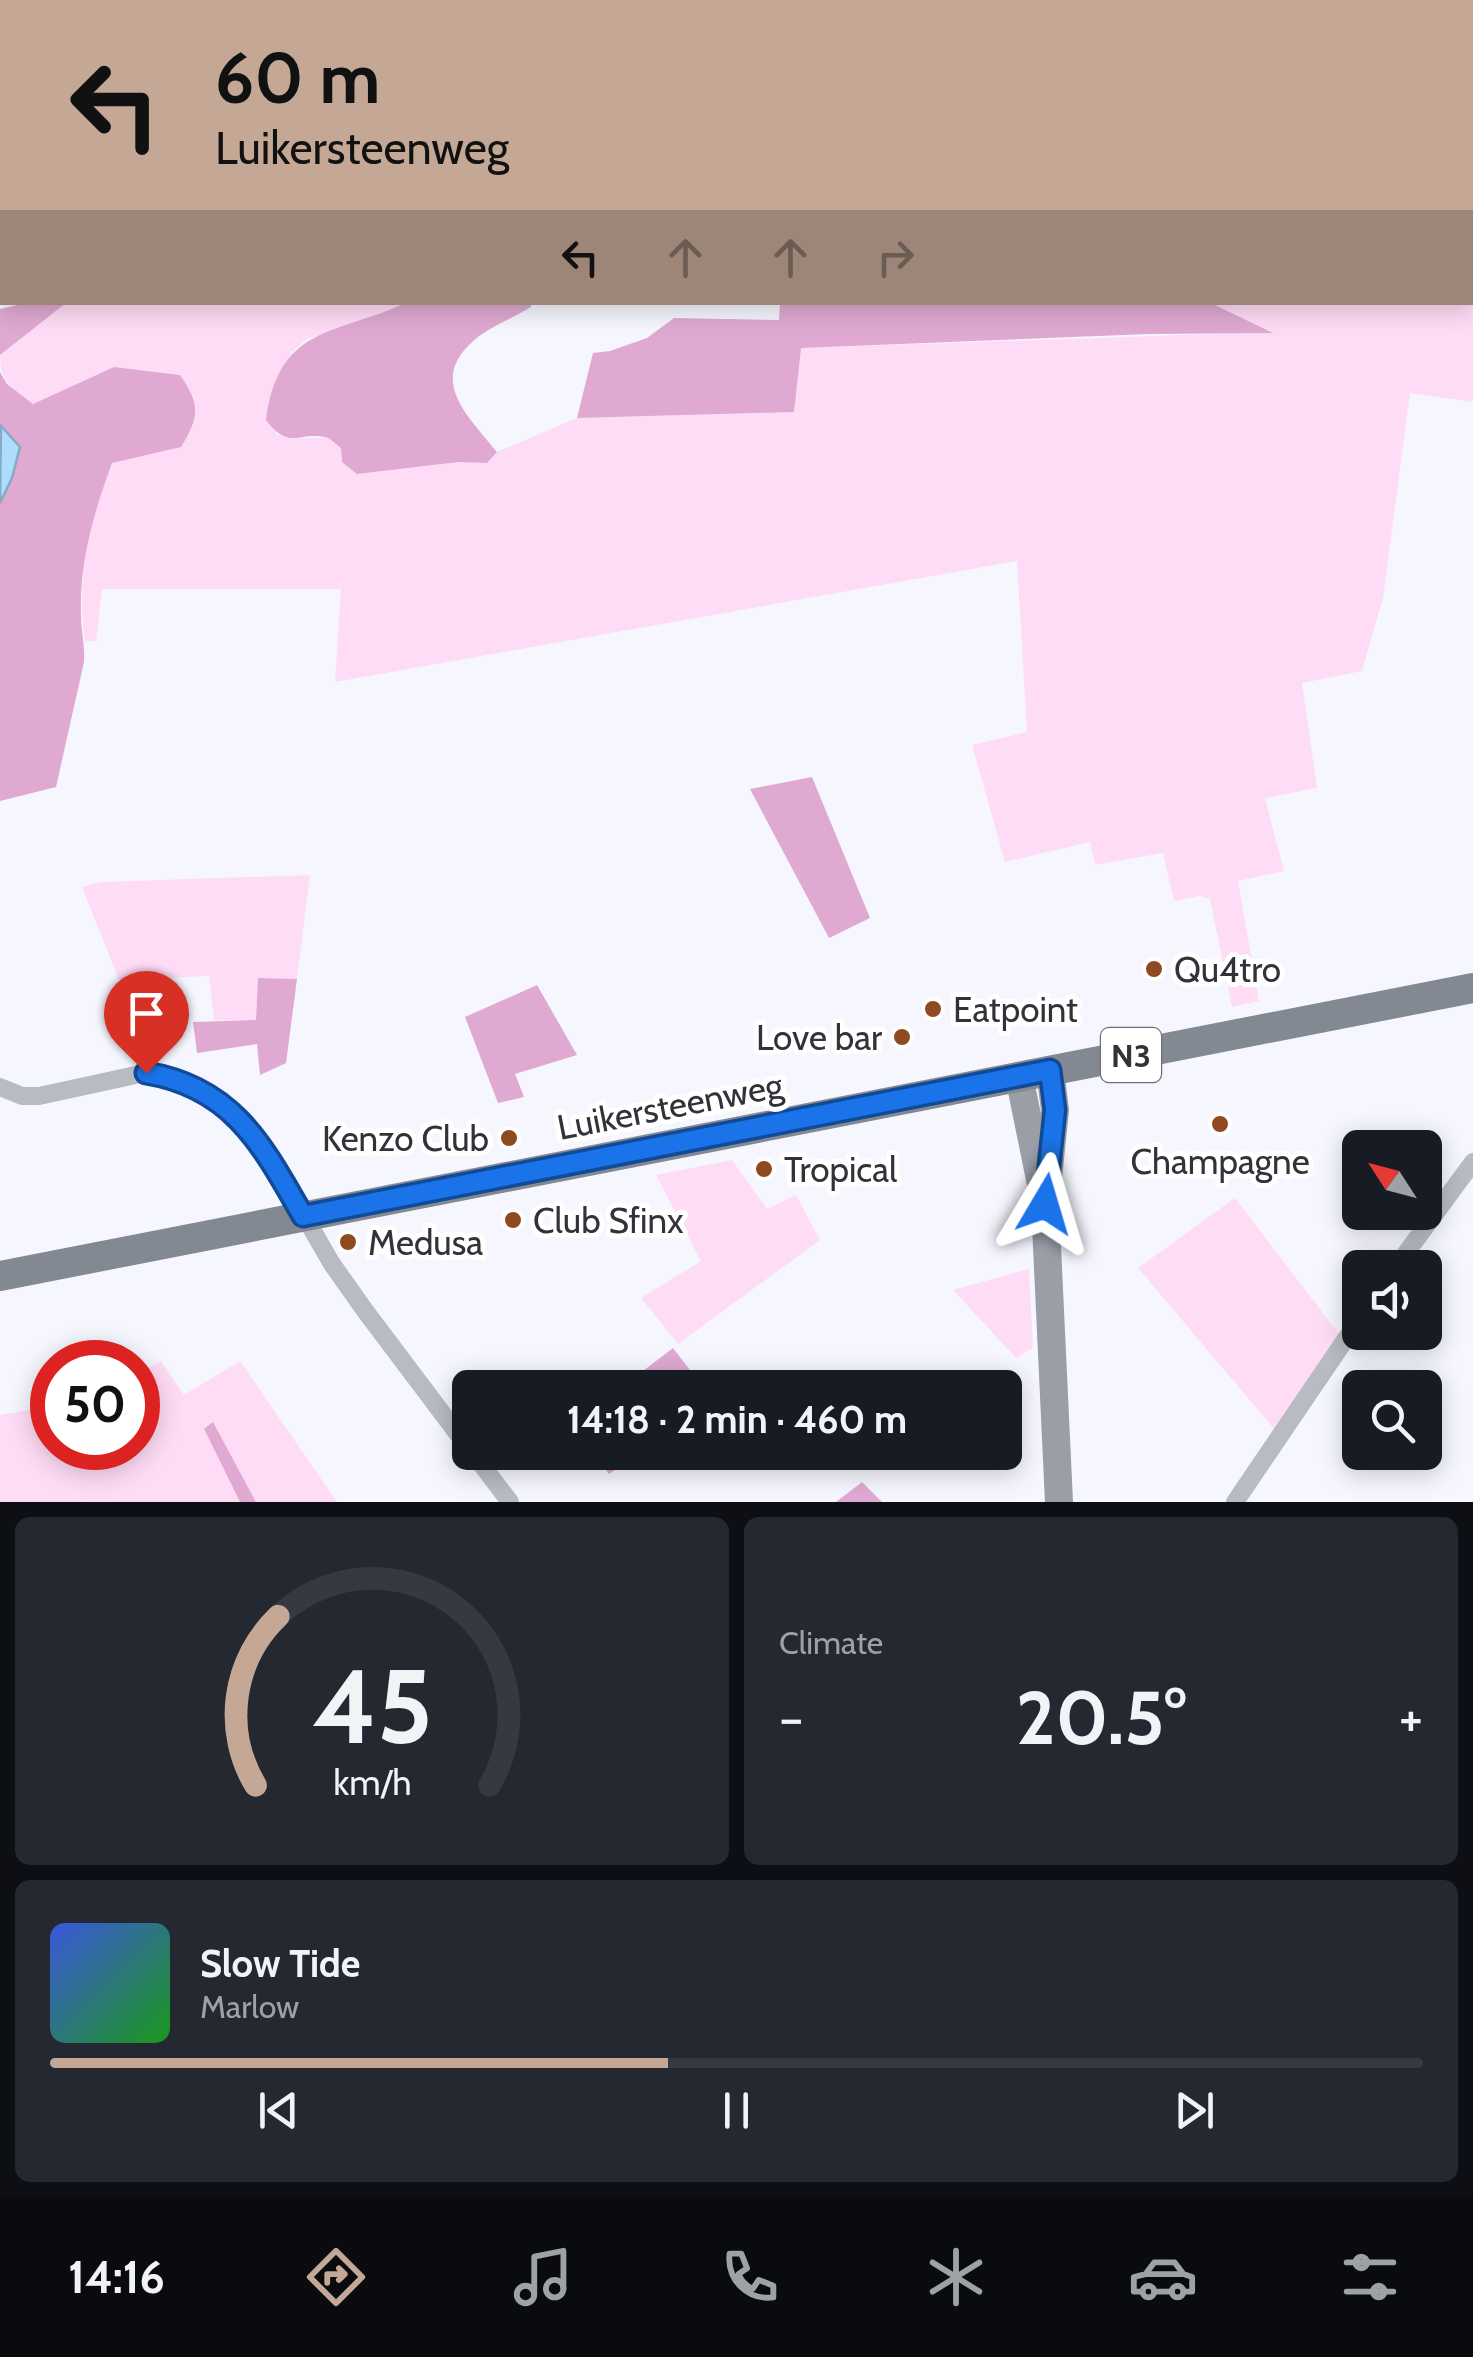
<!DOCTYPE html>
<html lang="en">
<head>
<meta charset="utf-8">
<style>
  body { margin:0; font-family:Cabin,sans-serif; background:#242831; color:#f1f3f6; height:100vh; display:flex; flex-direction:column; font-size:38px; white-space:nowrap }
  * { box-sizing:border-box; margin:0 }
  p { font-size:32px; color:#9ea1a6 }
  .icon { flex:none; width:55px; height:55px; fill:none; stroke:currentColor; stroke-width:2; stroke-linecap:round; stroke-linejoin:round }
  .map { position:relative; height:1502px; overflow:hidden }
  .drawer { display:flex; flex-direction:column; gap:15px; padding:15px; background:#0d0f14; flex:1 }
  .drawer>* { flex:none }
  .hud { position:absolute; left:0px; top:0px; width:1475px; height:305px; box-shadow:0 5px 25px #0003; background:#c5a796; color:#111; overflow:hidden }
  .needle { width:65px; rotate:306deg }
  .tools { position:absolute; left:1342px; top:1130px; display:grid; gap:20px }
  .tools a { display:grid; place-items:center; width:100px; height:100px; border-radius:15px; background:#171b24; box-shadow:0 5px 25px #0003; font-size:50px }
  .speed { position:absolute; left:30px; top:1340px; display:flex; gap:20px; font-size:50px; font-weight:700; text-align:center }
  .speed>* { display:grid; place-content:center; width:130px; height:130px; border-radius:50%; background:#171b24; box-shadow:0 5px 25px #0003; line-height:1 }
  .speed .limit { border:15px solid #d22; background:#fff; color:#111 }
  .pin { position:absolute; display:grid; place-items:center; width:85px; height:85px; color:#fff; margin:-102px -42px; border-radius:50% 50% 50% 0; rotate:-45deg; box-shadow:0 0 10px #0007 }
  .pin .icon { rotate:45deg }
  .me { position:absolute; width:110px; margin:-55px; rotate:7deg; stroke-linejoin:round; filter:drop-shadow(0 0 8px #0008) }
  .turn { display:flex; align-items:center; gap:35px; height:210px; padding:0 50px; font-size:45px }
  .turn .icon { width:130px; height:130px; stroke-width:2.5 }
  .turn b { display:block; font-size:70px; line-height:85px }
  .lanes { display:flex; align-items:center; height:95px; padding:0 50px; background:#0003; justify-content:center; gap:50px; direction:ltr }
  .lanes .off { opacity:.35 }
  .big { font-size:75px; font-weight:700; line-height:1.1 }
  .drawer .tile { flex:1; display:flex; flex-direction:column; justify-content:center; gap:15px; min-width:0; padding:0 35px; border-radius:15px; background:#242831 }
  .drawer .dial { align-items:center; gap:0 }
  .dial svg { height:260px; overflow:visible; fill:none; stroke:#363941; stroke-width:7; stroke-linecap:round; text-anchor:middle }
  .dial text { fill:#f1f3f6; stroke:none }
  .song { display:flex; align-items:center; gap:30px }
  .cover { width:120px; height:120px; border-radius:15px; background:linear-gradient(135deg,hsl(230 70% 55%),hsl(120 70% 35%)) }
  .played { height:10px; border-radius:5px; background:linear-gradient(90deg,#c5a796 45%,#363941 45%) }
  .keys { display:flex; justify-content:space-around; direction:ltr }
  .heat { display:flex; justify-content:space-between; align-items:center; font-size:55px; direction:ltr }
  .drawer .tiles { flex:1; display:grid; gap:15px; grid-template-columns:1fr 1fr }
  .tile:last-child { grid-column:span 2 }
  .trip { position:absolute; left:452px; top:1370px; width:570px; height:100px; border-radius:15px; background:#171b24; box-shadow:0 5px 25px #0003; font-weight:700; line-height:100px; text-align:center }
  .tab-bar { display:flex; height:160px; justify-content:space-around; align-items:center; background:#090b0e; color:#9ea1a6 }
  .tab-bar .icon { width:70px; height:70px }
  .tab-bar .current { color:#c5a796 }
  .tab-bar b { font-size:45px; color:#f1f3f6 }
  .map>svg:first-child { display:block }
  .green { fill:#ffdcf6 }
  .forest { fill:#dfa9d2 }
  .water { fill:#adddfd; stroke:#88aac2; stroke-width:2.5 }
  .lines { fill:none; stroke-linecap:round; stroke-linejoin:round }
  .minor { stroke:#b8bbc1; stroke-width:18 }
  .secondary { stroke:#999ea7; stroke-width:28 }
  .primary { stroke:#838993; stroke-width:30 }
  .route-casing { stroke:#114b97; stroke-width:25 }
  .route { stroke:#1a73e8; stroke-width:18 }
  .poi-dot { fill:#904a21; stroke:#fff; stroke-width:4 }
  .labels { text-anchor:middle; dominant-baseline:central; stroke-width:10; stroke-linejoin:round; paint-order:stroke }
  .shield { fill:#fff; stroke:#707074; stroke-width:2.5 }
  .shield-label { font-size:32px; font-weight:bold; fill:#323238 }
  .poi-label { font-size:35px; fill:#323238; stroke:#fff; text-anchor:start }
  .street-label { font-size:35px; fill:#323238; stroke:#fff }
</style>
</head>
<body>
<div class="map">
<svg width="1473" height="1502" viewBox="0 0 1473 1502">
  <rect width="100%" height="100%" fill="#f6f6ff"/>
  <!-- green -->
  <g class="green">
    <path d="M950 0H1399L949 2Z"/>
    <path d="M1473 188V402L1410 393 1383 598 1362 671 1302 683 1317 788 1265 798 1284 871 1238 881 1259 1001 1232 1007 1210 899 1200 896 1174 901 1163 853 1095 865 1090 842 1005 862 972 745 1027 732 1017 561 335 682 341 589H102L96 641H85C76 592 87 503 114 461 132 431 158 403 180 375L115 367 33 404C13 388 0 384 0 355L66 303H408L374 318 307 339 291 353 276 434 289 438H328L342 448 487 463 497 452 577 418 794 412 800 348 1271 332 1211 303 1472 302Z"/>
    <path d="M310 875 297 979 258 978 256 1021 214 1020 209 976 119 980 82 887 101 882Z"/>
    <path d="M732 1160 767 1209 796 1195 820 1240 678 1344 641 1298 701 1261 656 1175Z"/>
    <path d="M1235 1198 1339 1334 1275 1430 1138 1268Z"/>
    <path d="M1029 1269 1033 1348 1016 1358 953 1290Z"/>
    <path d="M161 1361 184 1395 240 1361 337 1502H256L213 1422 204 1430 240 1502H0V1415L52 1406V1448H138V1373Z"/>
  </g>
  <!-- forest -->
  <g class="forest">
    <path d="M0 0H950L2 2V137Z"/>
    <path d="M408 302 531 303V307C515 317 498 323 482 334 424 377 465 412 497 452L487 463 458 462 357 474 342 462 341 448C341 448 329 438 328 438 300 430 290 452 266 420 279 324 335 336 408 302Z"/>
    <path d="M26 303H66L0 355V309Z"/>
    <path d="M780 303H1211L1273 333 1149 334 801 348 794 412 577 418 593 353 610 351 647 338 674 318 779 320Z"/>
    <path d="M114 367 180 375C200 404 200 416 181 447L112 463C94 512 79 562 81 615 81 631 85 645 84 662L56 787 0 801V503L12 478 0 427V372L7 384 33 404Z"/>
    <path d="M812 777 870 918 829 938 750 789Z"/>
    <path d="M258 978 297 979 286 1063 260 1075 257 1044 197 1053 193 1022 256 1020Z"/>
    <path d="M537 985 577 1055 515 1074 524 1097 498 1103 465 1017Z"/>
    <path d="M673 1348 703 1387H622Z"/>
    <path d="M213 1422 256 1502H240L204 1429Z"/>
    <path d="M593 1453H640L609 1474Z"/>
    <path d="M862 1482 882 1502H836Z"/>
  </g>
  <!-- water -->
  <path class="water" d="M1 426 20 447 12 478 0 503Z"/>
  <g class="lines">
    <!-- minor -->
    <g class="minor">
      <path d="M0 1087 22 1096H39L145 1073 175 1079 232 1111 277 1169 332 1264 366 1312 470 1450"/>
      <path d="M1395 1268 1473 1162"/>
      <path d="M472 1452 510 1502"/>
      <path d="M1235 1502 1360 1318"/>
    </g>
    <!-- secondary -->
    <g class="secondary">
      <path d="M1019 1076 1045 1204 1059 1502"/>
      <path d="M1048 1178 1055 1110 1050 1070"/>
    </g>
    <!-- primary -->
    <path class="primary" d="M0 1276 1473 988"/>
  </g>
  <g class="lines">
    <!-- route casing -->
    <g class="route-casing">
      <path id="route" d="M146 1073C233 1087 263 1146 303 1216L1050 1070 1055 1110 1045 1204"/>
    </g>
    <!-- route -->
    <use href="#route" class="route"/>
  </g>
  <!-- markers -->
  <g class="poi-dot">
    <circle cx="1154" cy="969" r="10"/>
    <circle cx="933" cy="1009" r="10"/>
    <circle cx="902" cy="1037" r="10"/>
    <circle cx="1220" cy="1124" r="10"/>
    <circle cx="509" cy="1138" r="10"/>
    <circle cx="764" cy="1169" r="10"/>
    <circle cx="513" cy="1220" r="10"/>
    <circle cx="348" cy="1242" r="10"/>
  </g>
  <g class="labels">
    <!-- shield labels -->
    <rect class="shield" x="1101" y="1028" width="60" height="54" rx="8"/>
    <g class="shield-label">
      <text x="1131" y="1055">N3</text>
    </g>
    <!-- poi labels -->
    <g class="poi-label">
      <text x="1174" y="969">Qu4tro</text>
      <text x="953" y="1009">Eatpoint</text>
      <text x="882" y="1037" text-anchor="end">Love bar</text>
      <text x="489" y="1138" text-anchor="end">Kenzo Club</text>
      <text x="1220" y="1161" text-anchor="middle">Champagne</text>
      <text x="784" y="1169">Tropical</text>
      <text x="533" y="1220">Club Sfinx</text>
      <text x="368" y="1242">Medusa</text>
    </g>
    <!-- street labels -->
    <g class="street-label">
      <text transform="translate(670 1106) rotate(-11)">Luikersteenweg</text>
    </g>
  </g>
</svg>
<div class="tools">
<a><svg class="needle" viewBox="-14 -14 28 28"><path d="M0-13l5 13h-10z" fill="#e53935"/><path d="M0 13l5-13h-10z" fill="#9ea1a6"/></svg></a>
<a><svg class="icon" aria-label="sound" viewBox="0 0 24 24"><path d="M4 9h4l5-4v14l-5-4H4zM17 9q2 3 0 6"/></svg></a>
<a><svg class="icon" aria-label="search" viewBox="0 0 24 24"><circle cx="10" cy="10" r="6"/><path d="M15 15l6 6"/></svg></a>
</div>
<div class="speed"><div class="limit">50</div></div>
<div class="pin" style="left:146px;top:1073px;background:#d93025"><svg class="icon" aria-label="arrive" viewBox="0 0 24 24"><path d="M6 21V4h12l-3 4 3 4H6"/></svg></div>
<svg class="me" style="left:1045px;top:1204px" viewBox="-20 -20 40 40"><path d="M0-17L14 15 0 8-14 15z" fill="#1a73e8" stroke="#fff" stroke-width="4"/></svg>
<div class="trip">14:18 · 2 min · 460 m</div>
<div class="hud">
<div class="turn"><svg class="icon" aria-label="left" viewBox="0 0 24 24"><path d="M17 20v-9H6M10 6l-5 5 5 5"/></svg><div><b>60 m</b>Luikersteenweg</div></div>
<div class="lanes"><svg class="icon" aria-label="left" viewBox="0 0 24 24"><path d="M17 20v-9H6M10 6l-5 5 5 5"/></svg><svg class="icon off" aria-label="ahead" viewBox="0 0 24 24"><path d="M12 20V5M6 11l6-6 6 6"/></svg><svg class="icon off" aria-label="ahead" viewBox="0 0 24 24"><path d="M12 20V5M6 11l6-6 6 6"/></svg><svg class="icon off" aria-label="right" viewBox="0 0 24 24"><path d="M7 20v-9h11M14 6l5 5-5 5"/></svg></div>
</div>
</div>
<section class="drawer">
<div class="tiles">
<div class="tile dial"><svg viewBox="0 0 100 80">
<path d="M14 69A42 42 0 1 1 86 69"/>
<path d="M14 69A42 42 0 0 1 21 17" stroke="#c5a796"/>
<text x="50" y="56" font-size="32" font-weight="700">45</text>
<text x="50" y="72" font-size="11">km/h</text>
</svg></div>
<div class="tile"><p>Climate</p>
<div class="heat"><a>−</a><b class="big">20.5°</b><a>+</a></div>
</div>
<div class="tile">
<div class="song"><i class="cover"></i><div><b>Slow Tide</b><p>Marlow</p></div></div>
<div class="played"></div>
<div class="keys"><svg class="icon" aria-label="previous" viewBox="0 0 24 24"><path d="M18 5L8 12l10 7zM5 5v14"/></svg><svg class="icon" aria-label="pause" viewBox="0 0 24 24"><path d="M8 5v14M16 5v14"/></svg><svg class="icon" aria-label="next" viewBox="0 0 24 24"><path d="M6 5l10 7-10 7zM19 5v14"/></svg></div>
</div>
</div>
</section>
<nav class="tab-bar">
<b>14:16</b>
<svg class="icon current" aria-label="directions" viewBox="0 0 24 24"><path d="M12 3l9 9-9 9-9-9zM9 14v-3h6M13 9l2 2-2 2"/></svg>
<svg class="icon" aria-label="music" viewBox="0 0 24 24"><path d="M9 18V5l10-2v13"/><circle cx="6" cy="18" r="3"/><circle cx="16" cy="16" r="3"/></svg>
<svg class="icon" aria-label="phone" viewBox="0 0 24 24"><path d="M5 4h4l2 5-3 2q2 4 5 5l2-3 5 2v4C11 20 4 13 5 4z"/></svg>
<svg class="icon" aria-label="climate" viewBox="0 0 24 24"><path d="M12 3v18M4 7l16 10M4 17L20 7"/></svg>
<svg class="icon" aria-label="car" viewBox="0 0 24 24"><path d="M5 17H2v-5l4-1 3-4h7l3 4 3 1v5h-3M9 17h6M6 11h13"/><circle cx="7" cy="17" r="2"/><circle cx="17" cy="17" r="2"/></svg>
<svg class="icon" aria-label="filters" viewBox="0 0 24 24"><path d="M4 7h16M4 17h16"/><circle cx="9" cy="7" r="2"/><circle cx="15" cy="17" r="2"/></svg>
</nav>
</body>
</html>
